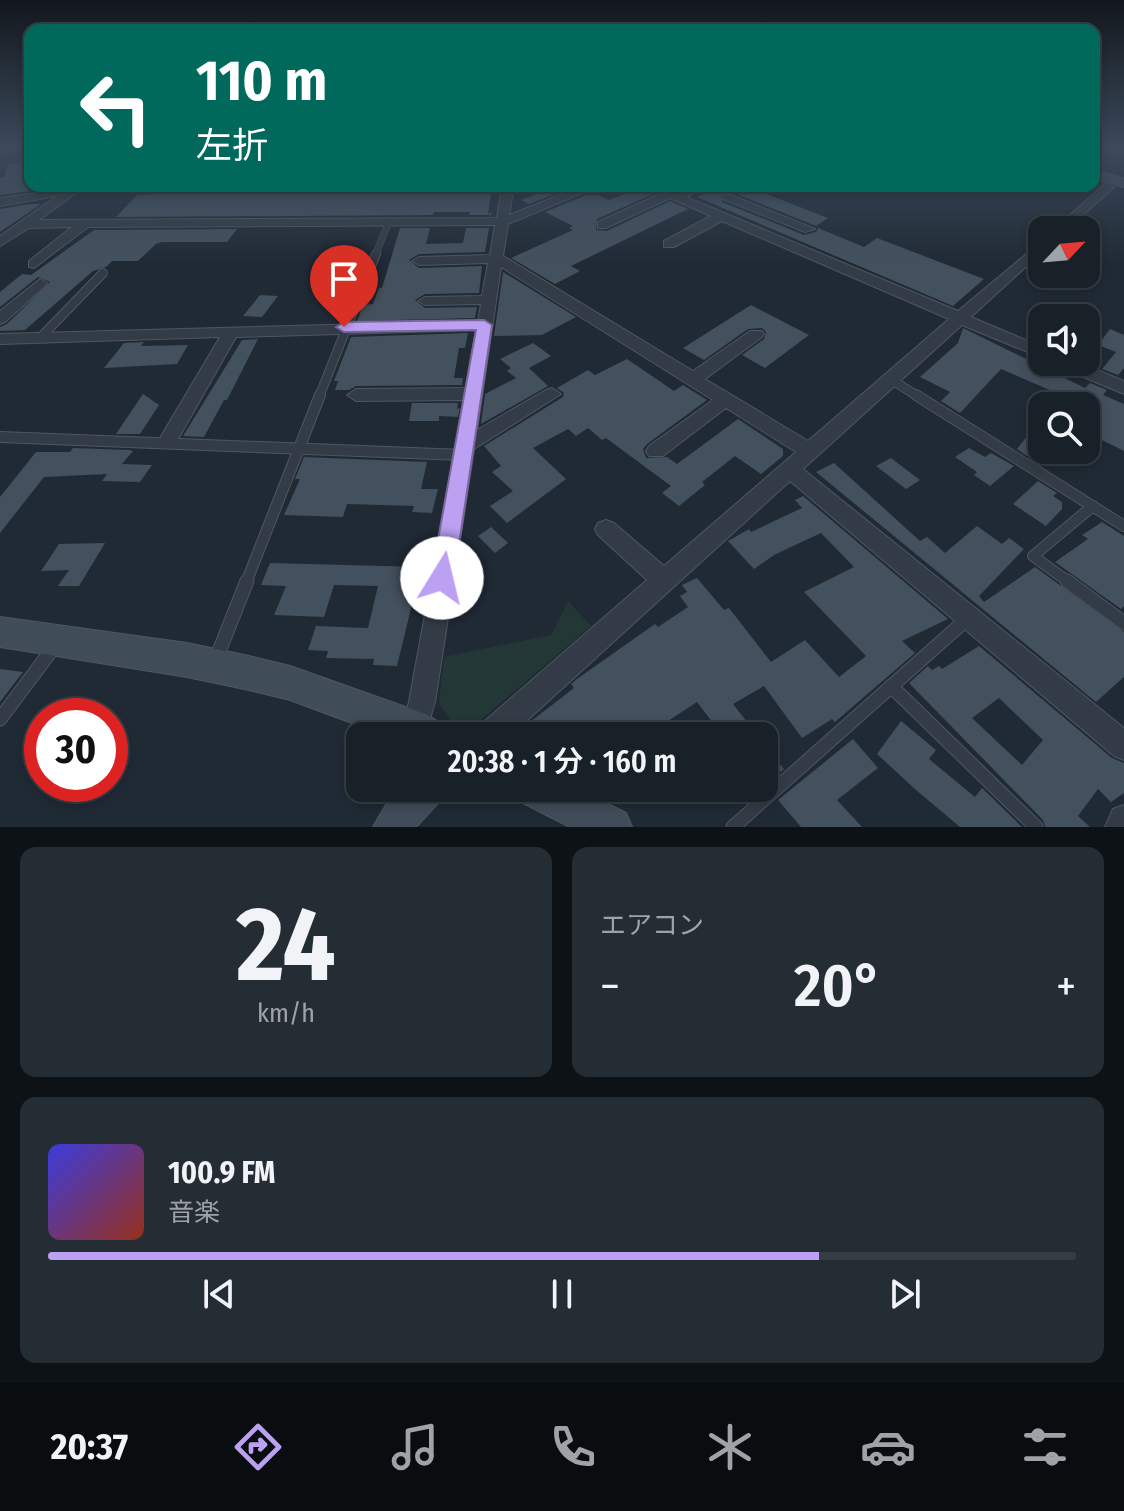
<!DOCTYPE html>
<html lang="ja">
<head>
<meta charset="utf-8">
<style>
  body { margin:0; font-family:"Fira Sans Condensed","Noto Sans JP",sans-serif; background:#252d34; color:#f1f3f6; height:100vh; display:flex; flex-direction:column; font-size:30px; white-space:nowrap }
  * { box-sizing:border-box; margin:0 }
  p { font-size:26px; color:#9fa3a8 }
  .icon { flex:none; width:44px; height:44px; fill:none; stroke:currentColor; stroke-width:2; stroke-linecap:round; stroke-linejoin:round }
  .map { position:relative; height:827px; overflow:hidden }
  .sheet { display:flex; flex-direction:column; gap:20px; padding:20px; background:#0d1216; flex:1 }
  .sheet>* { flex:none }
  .banner { position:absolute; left:24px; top:24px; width:1076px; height:168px; border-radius:16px; box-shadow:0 4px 12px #0003,0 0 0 2px #363e45; background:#00695c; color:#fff; overflow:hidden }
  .needle { width:52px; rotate:64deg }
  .buttons { position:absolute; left:1028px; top:216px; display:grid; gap:16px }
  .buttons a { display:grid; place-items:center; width:72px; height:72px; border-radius:16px; background:#182028; box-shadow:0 4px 12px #0003,0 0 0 2px #363e45; font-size:40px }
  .speed { position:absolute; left:24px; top:698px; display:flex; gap:16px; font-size:40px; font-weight:700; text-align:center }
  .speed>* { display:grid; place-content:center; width:104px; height:104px; border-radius:50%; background:#182028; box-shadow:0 4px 12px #0003,0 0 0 2px #363e45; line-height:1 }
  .speed .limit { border:12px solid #d22; background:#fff; color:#111 }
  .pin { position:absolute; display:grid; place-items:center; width:68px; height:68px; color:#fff; margin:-82px -34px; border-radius:50% 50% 50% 0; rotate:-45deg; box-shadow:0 0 8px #0007 }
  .pin .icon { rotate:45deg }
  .me { position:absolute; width:88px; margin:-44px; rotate:9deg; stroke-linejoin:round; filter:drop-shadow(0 0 6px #0008) }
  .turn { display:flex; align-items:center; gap:28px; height:168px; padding:0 40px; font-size:36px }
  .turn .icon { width:104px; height:104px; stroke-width:2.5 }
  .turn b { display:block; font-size:56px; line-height:68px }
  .big { font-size:60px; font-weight:600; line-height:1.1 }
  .sheet .card { flex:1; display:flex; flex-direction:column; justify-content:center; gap:12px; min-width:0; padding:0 28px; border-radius:16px; background:#252d34 }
  .sheet .dial { align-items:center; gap:0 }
  .dial b { font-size:104px; line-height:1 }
  .song { display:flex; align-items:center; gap:24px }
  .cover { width:96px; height:96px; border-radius:12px; background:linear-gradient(135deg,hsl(240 70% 55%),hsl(10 70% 35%)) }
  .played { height:8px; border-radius:4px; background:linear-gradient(90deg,#bca0f2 75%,#363e45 75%) }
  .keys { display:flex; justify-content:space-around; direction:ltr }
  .heat { display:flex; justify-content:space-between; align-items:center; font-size:44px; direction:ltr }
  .sheet .tiles { flex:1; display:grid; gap:20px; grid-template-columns:1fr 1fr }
  .card:last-child { grid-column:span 2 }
  .trip { position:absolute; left:346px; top:722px; width:432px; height:80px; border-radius:16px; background:#182028; box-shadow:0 4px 12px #0003,0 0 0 2px #363e45; font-weight:600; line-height:80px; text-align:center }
  .menu { display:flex; height:128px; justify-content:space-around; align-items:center; background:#0a0d10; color:#9fa3a8 }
  .menu .icon { width:56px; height:56px }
  .menu .selected { color:#bca0f2 }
  .menu b { font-size:36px; color:#f1f3f6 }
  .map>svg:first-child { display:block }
  .green { fill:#233737 }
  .building { fill:#43505d; fill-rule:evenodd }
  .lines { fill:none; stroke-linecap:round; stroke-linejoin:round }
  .lane-far3-casing { stroke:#4e5761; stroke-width:7 }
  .lane-far2-casing { stroke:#4e5761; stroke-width:10 }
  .lane-far1-casing { stroke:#4e5761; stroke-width:12 }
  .lane-casing { stroke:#4e5761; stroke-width:15 }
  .street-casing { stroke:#4e5761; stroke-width:2 }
  .secondary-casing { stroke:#4e5761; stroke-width:2 }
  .lane-far3 { stroke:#333c46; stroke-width:6 }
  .lane-far2 { stroke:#333c46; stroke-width:8 }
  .lane-far1 { stroke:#333c46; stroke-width:10 }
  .lane { stroke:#333c46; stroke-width:13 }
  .street { fill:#333c46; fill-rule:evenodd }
  .secondary { fill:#414c59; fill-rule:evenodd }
  .route { fill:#bca0f2; stroke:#7a689d; stroke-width:2 }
</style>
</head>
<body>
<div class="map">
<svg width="1124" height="827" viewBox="0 0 1124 827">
  <rect width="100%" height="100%" fill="#202a35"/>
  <!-- green -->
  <path class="green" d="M568 601 591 626 476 724 452 723 439 703 444 657 551 635Z"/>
  <!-- building -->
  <g class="building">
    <path d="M30 161V191L0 195V177H4L8 165Z"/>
    <path d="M163 186H489L492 187 488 214 492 212 491 215H469L470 212H434L433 215 116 217 137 195 155 194Z"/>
    <path d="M556 186 571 188 529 204 521 200Z"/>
    <path d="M723 186H746L828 218 816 226 732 192 721 193 722 202 804 235 816 232 818 228 864 247 877 238 984 279 953 306 697 197Z"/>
    <path d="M642 187 653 194 597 219 596 230 607 231 670 201 688 209 571 266 580 271 555 284 511 258 573 230 569 228 573 226 545 212 586 195H598L609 200Z"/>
    <path d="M31 204H41L0 232V209Z"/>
    <path d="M400 228H430L426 244 463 243 466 228H489L485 252 419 254 409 260 419 268 482 266 479 293 425 294 415 300 425 308 477 307 475 318 357 321 363 305 373 304 379 288H382Z"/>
    <path d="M237 229 227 242H162L156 244 138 261H112L106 267 93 271 25 330 0 331V327L7 324 50 282 38 277 0 307V292L22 274 31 275 94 230Z"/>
    <path d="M503 272 576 317 542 335 494 336Z"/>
    <path d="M260 295 278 296 262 317 243 316Z"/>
    <path d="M751 305 809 335 765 368 742 355 764 339 766 332 762 328 748 329 704 360 683 348Z"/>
    <path d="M963 328 1085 388 1090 383 1107 390 1103 395 1124 404V451L1086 432V406H1050L1059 394 1001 369 960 413 941 401 950 392 920 377 958 343Z"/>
    <path d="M1110 329 1124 335V368L1118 375 1102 369 1116 352 1098 345Z"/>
    <path d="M468 333 465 348H459L454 378H463L462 385 356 386 349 390H335L338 381H334L351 337Z"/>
    <path d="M258 339 227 400H224L204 437 183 436 242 340Z"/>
    <path d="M144 342 141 346 188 345 177 364 104 368 124 343Z"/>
    <path d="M533 343 551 356 529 368 548 386 481 424 485 394 516 378 507 371 511 368 500 359Z"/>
    <path d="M627 359 674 391 683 385 707 400 647 444 643 449 646 458 667 457 677 464 738 419 783 449V456L761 474 735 456 702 482 705 485 679 506 662 493 671 486 606 438 602 440 588 428 576 436 568 429 533 448 566 479 507 523 490 506 513 491 492 472 501 466 484 446 563 397 564 393 557 388 588 370 595 375Z"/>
    <path d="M143 394 159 405 140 434H116Z"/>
    <path d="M412 403H458L457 409 460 408 458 417 439 416V421H409Z"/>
    <path d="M1042 417V443L1027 456 1017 449Z"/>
    <path d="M73 448 130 450 133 451 122 464 152 465 140 482 102 481 107 474 44 477 0 533V497L36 452H70Z"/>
    <path d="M969 448 985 457 991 453 1014 466 990 486 974 475 977 472 955 457Z"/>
    <path d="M304 457 427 462 421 489H438L432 513 412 512 414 506 347 504 343 517 284 515 300 479H295Z"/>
    <path d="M891 458 920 480 906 489 876 466Z"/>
    <path d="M834 463 920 541 927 537 945 553 977 526 1002 544 1009 538 1024 549 979 596 984 602 1035 567 1124 632V677L1096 702 816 472Z"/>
    <path d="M1038 481 1057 493 1053 496 1062 502V509L1046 526 1013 504Z"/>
    <path d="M803 496 948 619 902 641 915 653 835 722 832 719 802 738 764 686 733 704 758 736H723L697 702 662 725 665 729 655 736H593L587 724 570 736H538L530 722 574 688 571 684 577 679 655 624 658 627 688 607 680 596 687 592 682 585 697 578 724 610 729 608 771 662 805 640 839 677 866 656 804 592 854 567 821 533 774 555 754 569 728 541 749 529 751 532 802 508 795 500Z"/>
    <path d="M1102 522 1124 536V606L1121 609 1055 562 1088 539 1082 535Z"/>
    <path d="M491 527 508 543 495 553 478 536Z"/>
    <path d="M105 543 79 586H58L69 570 41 571 59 544Z"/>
    <path d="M270 563 421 567 397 666 373 665 374 659 326 658 328 651 308 650 316 626 368 628 378 586 334 585 324 617 274 615 286 586 261 585Z"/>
    <path d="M979 646 1112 758 1124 763V793L1111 802 1098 789 1078 816 1090 827H1045L1043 820 909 683 928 666 932 670 939 666 942 669ZM999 698 1043 740 1022 765 972 718Z"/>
    <path d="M0 669 23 672 0 702Z"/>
    <path d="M901 721 936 750 929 759 975 797 982 788 1022 827H960L916 790 877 754Z"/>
    <path d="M853 739 878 768 837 800 862 827H801L778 800Z"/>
    <path d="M764 744 784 769 765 786 764 785Z"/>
  </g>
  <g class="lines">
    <!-- lane-far3 casing -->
    <g class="lane-far3-casing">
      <path id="lane-far3" d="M375 256 389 221"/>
    </g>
    <!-- lane-far2 casing -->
    <g class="lane-far2-casing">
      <g id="lane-far2">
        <path d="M40 338 103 273"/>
        <path d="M890 379 919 397"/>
        <path d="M319 397 376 254"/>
      </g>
    </g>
    <!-- lane-far1 casing -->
    <g class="lane-far1-casing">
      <g id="lane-far1">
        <path d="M916 395 1124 526"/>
        <path d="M0 437 463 455"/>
        <path d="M246 583 320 395"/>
        <path d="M1070 583 1033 556 1093 506"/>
      </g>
    </g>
    <!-- lane casing -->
    <g class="lane-casing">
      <g id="lane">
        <path d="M1067 581 1124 623"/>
        <path d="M216 659 247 581"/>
        <path d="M891 686 1036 827"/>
        <path d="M0 719 54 647"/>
        <path d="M733 827 967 619"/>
      </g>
    </g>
    <!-- street casing -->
    <g class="street-casing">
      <g id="street">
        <path d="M1112 178 1122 180 1066 230H1053Z"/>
        <path d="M73 186H86L39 220 497 218 502 186H514L509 215 583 186H599L508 224 503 256 693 371 750 331H762L764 334 762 337 705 379 808 441 949 319 722 221 674 247H664V241L711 216 670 198 606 228H598V222L660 194 645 186H661L677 193 691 186H706L686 197 958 311 1042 241V252L971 317 1042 347V358L962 325 803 469 1124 728V760L1114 756 790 481 510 736H475L479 726 647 580 598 535 595 529 598 523 606 520 614 523 664 566 796 452 726 408 663 456H649L646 451 649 446 713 400 501 267 477 430 546 390 552 388 561 394 474 449 435 702 425 736H405L401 728 409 702 464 400 356 401 347 395 356 389 466 388 476 330 236 337 173 448H159L157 443 220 337 0 344V334L478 321 481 304 425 305 418 301 425 297 482 296 488 263 419 265 412 261 419 257 490 255 495 225 88 227 34 268 29 267V261L72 227 29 228 0 246V236L57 196 0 206V198L68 189Z"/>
        <path d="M723 195H731L815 229 805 232 723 199Z"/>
        <path d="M40 279 47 283 45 286 5 322 0 324V311Z"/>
        <path d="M1055 362H1078L1124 381V394L1057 366Z"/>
        <path d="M1124 805V827H1105L1113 809Z"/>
      </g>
    </g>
    <!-- secondary casing -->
    <g class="secondary-casing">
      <g id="secondary">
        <path d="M1094 170 1124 178V187L1094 179Z"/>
        <path d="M0 617 187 643 249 656 290 666 428 715 440 723 445 736H387L290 700 249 690 187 677 0 647Z"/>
        <path d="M396 788H444L439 802 416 827H373Z"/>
        <path d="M516 788H576L626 813 632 827H570L521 802Z"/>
      </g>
    </g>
    <!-- lane-far3 -->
    <use href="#lane-far3" class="lane-far3"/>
    <!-- lane-far2 -->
    <use href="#lane-far2" class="lane-far2"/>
    <!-- lane-far1 -->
    <use href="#lane-far1" class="lane-far1"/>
    <!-- lane -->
    <use href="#lane" class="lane"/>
    <!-- street -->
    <use href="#street" class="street"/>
    <!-- secondary -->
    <use href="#secondary" class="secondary"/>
  </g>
  <!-- sky -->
  <linearGradient id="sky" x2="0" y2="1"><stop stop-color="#12171d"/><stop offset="0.56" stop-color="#3c4a5c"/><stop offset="1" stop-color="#3c4a5c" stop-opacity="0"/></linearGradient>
  <rect width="1124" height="264" fill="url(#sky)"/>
  <!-- route -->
  <path class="route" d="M484 320 492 325 454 578 451 586 442 589 434 586 431 578 476 330 344 332 336 327 344 322Z"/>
</svg>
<div class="buttons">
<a><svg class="needle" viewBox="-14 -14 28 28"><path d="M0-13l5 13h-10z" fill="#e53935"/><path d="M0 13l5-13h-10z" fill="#9fa3a8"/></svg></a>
<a><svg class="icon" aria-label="sound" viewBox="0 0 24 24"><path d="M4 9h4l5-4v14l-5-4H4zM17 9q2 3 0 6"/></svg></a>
<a><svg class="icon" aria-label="search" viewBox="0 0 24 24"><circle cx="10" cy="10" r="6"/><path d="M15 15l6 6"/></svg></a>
</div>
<div class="speed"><div class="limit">30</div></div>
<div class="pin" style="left:344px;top:327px;background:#d93025"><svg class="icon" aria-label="arrive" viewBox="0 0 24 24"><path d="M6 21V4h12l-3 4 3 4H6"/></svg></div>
<svg class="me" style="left:442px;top:578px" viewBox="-20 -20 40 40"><circle r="19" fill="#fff"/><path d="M0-13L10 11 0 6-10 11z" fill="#bca0f2"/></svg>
<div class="trip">20:38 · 1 分 · 160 m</div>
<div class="banner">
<div class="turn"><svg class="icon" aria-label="left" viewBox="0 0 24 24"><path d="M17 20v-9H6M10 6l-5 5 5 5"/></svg><div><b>110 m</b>左折</div></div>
</div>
</div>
<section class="sheet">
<div class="tiles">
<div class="card dial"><b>24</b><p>km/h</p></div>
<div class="card"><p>エアコン</p>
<div class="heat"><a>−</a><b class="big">20°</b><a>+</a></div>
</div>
<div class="card">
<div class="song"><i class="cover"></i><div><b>100.9 FM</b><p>音楽</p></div></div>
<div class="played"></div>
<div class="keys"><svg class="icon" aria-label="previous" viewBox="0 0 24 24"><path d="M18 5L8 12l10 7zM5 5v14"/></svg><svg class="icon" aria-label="pause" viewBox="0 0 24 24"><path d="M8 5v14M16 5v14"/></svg><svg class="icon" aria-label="next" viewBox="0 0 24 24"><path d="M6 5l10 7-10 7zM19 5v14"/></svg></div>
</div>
</div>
</section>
<nav class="menu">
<b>20:37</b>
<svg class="icon selected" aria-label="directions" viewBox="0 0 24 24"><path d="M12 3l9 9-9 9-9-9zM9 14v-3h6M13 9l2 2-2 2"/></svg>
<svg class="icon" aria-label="music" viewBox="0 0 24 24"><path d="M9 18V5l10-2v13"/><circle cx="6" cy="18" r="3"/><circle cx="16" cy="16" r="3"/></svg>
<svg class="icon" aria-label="phone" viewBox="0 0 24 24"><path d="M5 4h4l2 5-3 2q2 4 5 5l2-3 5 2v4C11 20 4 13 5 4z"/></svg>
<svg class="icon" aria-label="climate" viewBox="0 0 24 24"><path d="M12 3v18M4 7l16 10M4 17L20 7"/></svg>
<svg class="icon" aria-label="car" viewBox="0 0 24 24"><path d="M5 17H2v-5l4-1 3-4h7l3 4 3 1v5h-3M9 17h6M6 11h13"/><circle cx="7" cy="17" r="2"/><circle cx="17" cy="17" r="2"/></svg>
<svg class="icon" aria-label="filters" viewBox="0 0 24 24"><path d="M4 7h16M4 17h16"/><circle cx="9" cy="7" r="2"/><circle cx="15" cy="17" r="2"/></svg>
</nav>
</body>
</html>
